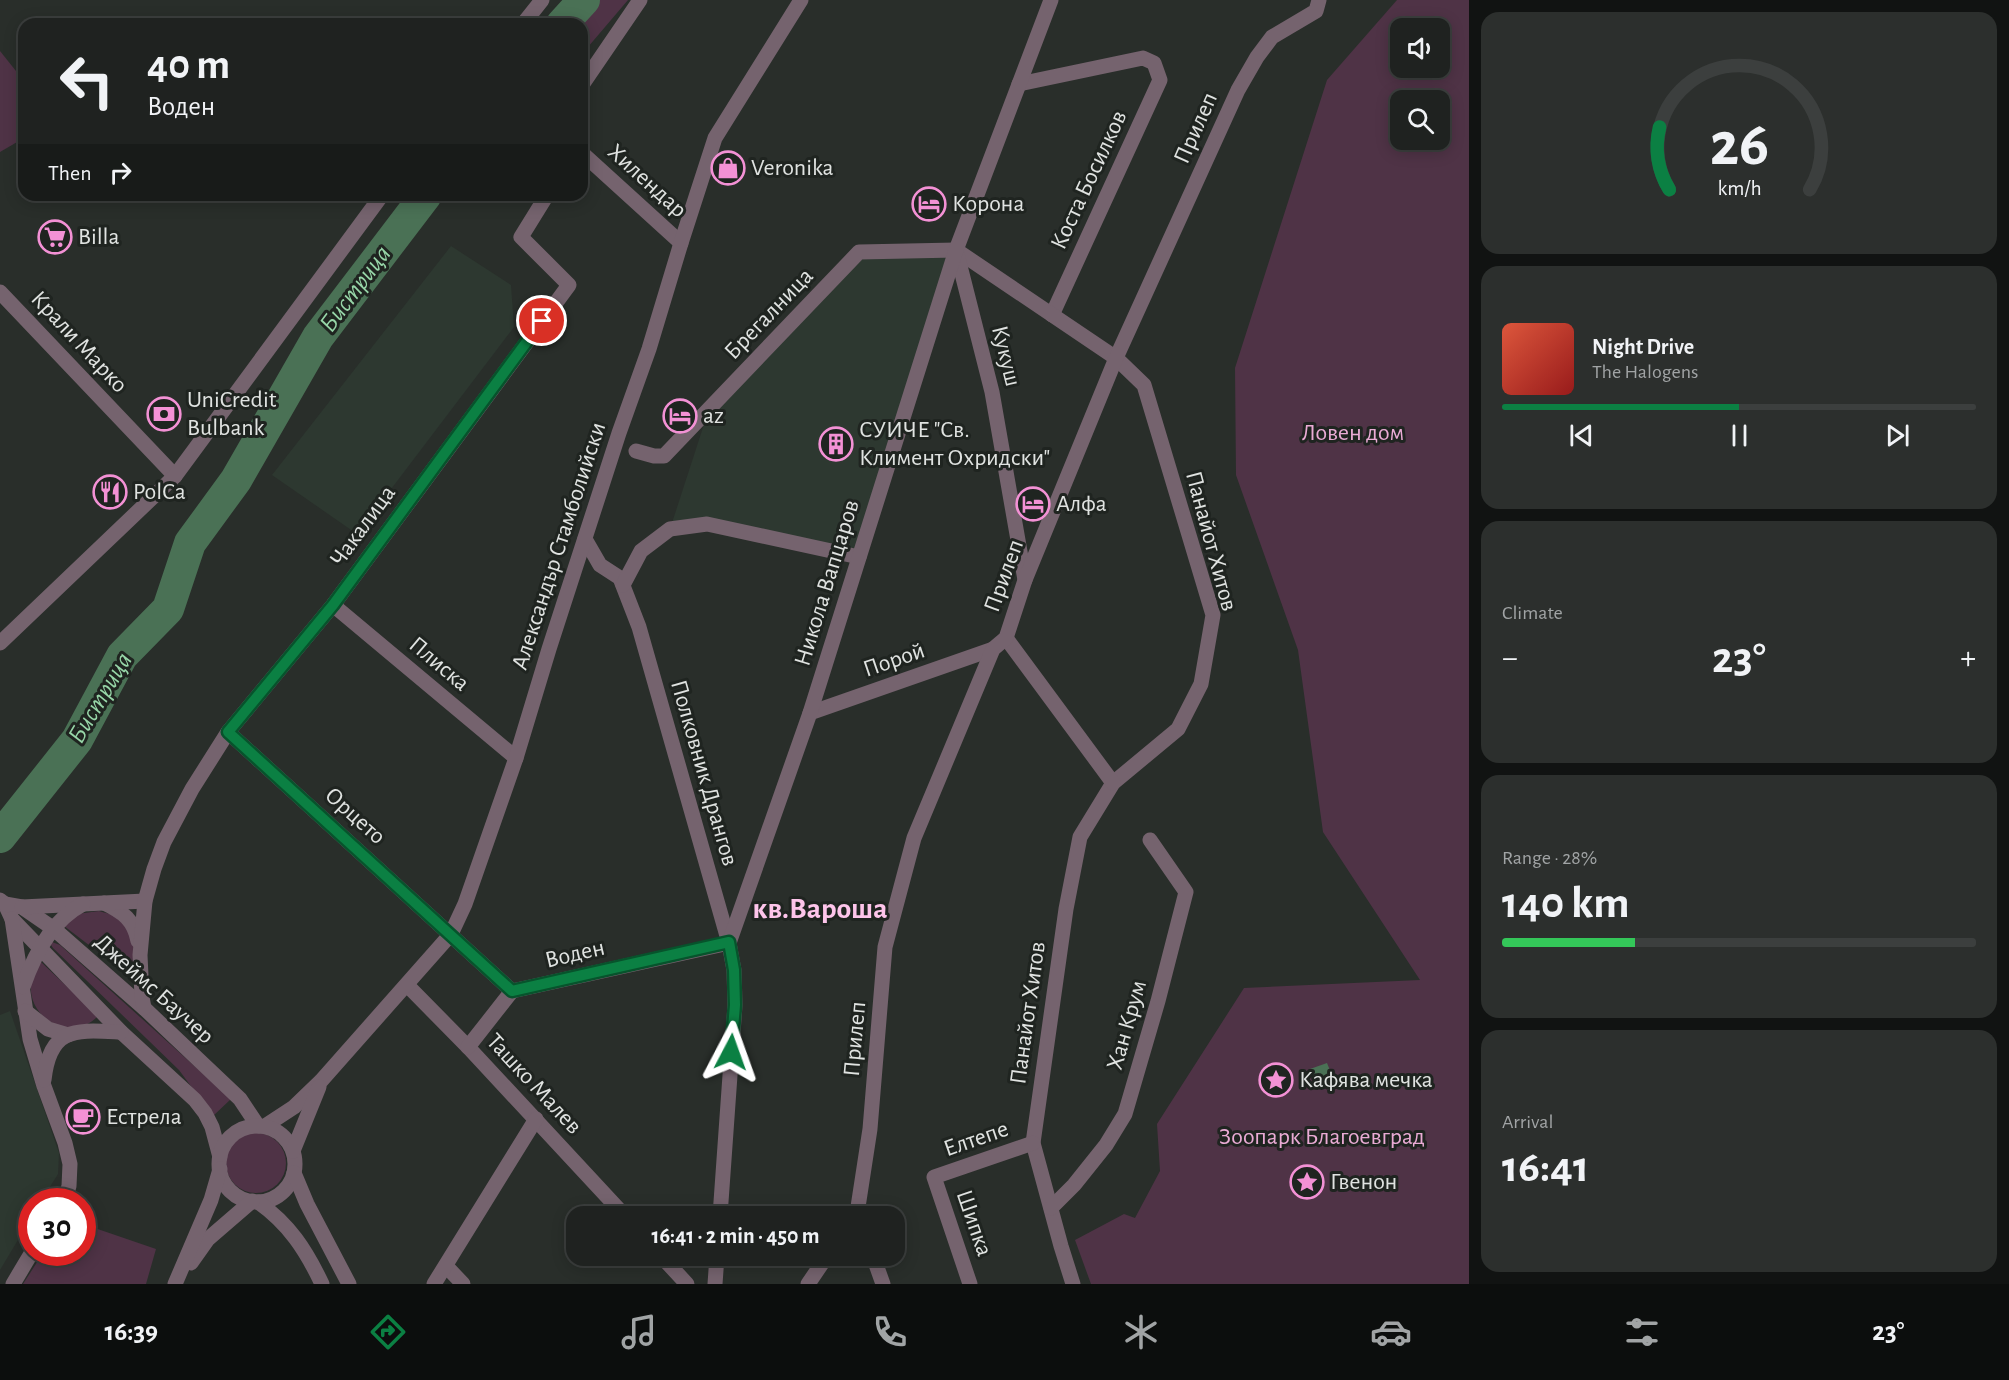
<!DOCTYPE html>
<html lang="en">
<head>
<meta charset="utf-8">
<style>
  body { margin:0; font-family:"Alegreya Sans",sans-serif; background:#2c2f2d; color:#f1f3f6; height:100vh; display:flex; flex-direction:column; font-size:22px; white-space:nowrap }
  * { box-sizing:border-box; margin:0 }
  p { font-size:20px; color:#a1a4a5 }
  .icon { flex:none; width:33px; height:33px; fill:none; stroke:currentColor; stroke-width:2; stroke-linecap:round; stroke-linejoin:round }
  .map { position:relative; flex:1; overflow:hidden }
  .drawer { display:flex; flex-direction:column; gap:12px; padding:12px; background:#111312; width:540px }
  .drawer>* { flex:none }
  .top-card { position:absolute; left:18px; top:18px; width:570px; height:183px; border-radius:18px; box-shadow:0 3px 15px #0003,0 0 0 2px #3c3f3e; background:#1f2220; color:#f1f3f6; overflow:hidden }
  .buttons { position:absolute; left:1390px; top:18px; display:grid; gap:12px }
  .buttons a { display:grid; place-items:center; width:60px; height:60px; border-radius:12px; background:#1f2220; box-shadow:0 3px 15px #0003,0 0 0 2px #3c3f3e; font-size:30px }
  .speed { position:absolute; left:18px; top:1188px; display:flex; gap:12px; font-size:30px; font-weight:700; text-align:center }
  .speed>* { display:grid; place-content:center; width:78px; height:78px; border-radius:50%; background:#1f2220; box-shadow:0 3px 15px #0003,0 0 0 2px #3c3f3e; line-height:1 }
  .speed .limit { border:9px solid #d22; background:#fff; color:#111 }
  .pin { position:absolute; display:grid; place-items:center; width:51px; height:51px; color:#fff; margin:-26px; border:3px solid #fff; border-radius:50%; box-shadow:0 2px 6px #0007 }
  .me { position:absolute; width:66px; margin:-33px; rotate:4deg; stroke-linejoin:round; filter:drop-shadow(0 0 4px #0008) }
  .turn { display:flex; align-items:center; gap:21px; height:126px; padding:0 30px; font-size:27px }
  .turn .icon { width:78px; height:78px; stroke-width:2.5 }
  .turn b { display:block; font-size:42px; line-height:51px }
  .then { display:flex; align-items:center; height:57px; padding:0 30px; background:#0003; gap:12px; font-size:22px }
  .big { font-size:45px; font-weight:600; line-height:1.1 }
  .drawer .card { flex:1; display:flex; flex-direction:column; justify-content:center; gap:9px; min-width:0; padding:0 21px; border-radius:18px; background:#2c2f2d }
  .drawer .dial { align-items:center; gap:0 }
  .dial svg { height:156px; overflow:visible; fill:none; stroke:#3c3f3e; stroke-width:7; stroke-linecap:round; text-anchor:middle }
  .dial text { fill:#f1f3f6; stroke:none }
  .song { display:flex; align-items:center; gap:18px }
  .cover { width:72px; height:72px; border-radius:9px; background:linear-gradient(135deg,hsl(10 70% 55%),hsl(0 70% 35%)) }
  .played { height:6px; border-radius:3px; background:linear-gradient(90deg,#0b8043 50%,#3c3f3e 50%) }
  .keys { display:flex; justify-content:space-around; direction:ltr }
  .heat { display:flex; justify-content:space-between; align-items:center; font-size:33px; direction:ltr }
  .charge { height:9px; border-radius:4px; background:linear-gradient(90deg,#34c759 28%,#3c3f3e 0) }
  .trip { position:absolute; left:566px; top:1206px; width:339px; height:60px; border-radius:18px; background:#1f2220; box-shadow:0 3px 15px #0003,0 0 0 2px #3c3f3e; font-weight:600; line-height:60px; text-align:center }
  .dock { display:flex; height:96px; justify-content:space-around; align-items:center; background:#0c0e0d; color:#a1a4a5 }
  .dock .icon { width:42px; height:42px }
  .dock .current { color:#0b8043 }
  .dock b { font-size:27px; color:#f1f3f6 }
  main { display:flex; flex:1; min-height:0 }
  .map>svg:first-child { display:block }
  .built { fill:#2d3830 }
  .green { fill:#4f3346; fill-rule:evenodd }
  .water { fill:#4a7155 }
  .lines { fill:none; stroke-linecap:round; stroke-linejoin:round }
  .river { stroke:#4a7155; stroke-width:32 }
  .minor { stroke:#75636e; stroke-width:15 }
  .route-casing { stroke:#07532c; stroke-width:15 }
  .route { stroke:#0b8043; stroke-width:10 }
  .labels { text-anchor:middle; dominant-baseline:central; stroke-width:6; stroke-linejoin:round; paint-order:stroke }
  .street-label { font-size:24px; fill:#e0e3e1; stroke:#1f2420 }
  .poi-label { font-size:24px; fill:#e0e3e1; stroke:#1f2420; text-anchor:start }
  .park-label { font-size:24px; fill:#eaabd5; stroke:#1f2420 }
  .water-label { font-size:26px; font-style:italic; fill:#97d6a8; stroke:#1f2420 }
  .district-label { font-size:30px; font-weight:bold; fill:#fdc4ea; stroke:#1f2420 }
</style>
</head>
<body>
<main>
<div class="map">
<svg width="1469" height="1284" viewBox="0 0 1469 1284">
  <rect width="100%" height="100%" fill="#292e2a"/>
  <!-- built -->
  <g class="built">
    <path d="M451 246 511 285 514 327 357 534 272 475Z"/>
    <path d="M956 250 859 557 707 524 670 529 709 409 858 253Z"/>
    <path d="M10 1011 59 1153 58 1174 41 1201 32 1202 31 1218 0 1270V1015Z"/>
  </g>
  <!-- green -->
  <g class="green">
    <path d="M579 0H628L582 54V24H564Z"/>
    <path d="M1397 0H1469V1284H1091L1075 1240 1124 1214 1135 1218 1160 1171 1157 1124 1244 988 1420 980 1323 832 1298 650 1236 475 1235 368 1327 80ZM1401 28H1440V68H1401ZM1401 100H1440V140H1401Z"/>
    <path d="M0 51 24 81V138L0 152Z"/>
    <path d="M99 911C105 913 113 914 118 918 136 932 138 956 127 974L64 926 77 914Z"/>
    <path d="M52 942 60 945 231 1099 213 1116 179 1070 53 948 51 945Z"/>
    <path d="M41 962 98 1016C73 1043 27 1020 31 983 31 976 37 968 41 962Z"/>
    <circle cx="256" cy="1163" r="30"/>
    <path d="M83 1224 156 1249 146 1284H23L43 1253 82 1252Z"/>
  </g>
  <!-- water -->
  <path class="water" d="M1327 1063 1331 1073 1314 1080 1310 1069Z"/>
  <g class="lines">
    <!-- river -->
    <g class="river">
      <path d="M562 24 584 0"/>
      <path d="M0 837 77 740 122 656 168 609 190 543 236 480 318 337 426 195"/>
    </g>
    <!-- minor -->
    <g class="minor">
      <path d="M523 24 542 0"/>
      <path d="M1019 84 1143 58 1154 63 1160 80 1052 315"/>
      <path d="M582 85 640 0"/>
      <path d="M582 153 681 243"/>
      <path d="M956 250 1116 358 1144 385 1213 615 1201 684 1178 729 1113 783 1080 837 1066 909 1033 1143 1061 1246 1073 1284"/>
      <path d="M956 250 992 392 1025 580"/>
      <path d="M0 292 175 476"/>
      <path d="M636 451 654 456H664L859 252 956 250"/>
      <path d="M585 539 600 565 620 578 639 627 729 943 734 970 735 1005 720 1216"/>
      <path d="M623 585 641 551 670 529 707 524 859 557"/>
      <path d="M333 605 516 758"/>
      <path d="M1006 638 1113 783"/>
      <path d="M0 643 175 476 382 195"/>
      <path d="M810 713 993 649"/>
      <path d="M228 732 512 991"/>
      <path d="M0 900 5 904 12 919 121 1032 195 1100 205 1113 212 1127 220 1157"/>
      <path d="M104 903C123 912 134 920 138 941"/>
      <path d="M5 904 22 907 54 929 144 1008 240 1099 258 1126"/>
      <path d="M22 907 145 901"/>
      <path d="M12 919 30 1039 44 1086 65 1143 70 1164 69 1186 64 1202"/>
      <path d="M407 985 468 1047 625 1216"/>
      <path d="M23 987C34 955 52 920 83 904"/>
      <path d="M512 991 729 943 810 713 956 250 1051 0"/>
      <path d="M144 1008 142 997 140 955 145 901 154 869 164 842 192 789 228 732 333 605 569 285 521 237 547 195"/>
      <path d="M25 1011 48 1029 68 1035"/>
      <path d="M468 1047 512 991"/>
      <path d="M44 1080C50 1026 76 1030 121 1032"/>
      <path d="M265 1126 294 1107 321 1081 451 934 465 904 516 758 549 649 619 433 649 349 681 243 715 138 801 0"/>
      <circle cx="257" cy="1164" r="38"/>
      <path d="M293 1151 319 1087"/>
      <path d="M294 1173 307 1204 349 1284"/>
      <path d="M258 1202C289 1224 306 1250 322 1284"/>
      <path d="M1051 1208 1074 1185 1106 1145 1125 1114 1158 1001 1186 892 1150 840"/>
      <path d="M861 1216 858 1207 870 1129 885 947 914 838 993 649 1006 638 1025 580 1116 358 1238 90 1257 57 1272 37 1316 11 1319 0"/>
      <path d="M661 1256 687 1284"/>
      <path d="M873 1256 883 1284"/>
      <path d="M191 1263 208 1239 252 1201"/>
      <path d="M446 1266 463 1284"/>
      <path d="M13 1284 32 1252"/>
      <path d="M175 1284 211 1200 220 1169"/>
      <path d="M434 1284 536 1119"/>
      <path d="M715 1284 717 1256"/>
      <path d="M808 1284 827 1256"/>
      <path d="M970 1284 934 1177 1033 1143"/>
    </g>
  </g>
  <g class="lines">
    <!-- route casing -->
    <g class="route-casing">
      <path id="route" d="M542 321 333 605 228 732 512 991 729 942 734 970 735 1005 731 1052"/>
    </g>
    <!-- route -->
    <use href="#route" class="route"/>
  </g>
  <!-- icons -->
  <defs>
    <g id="shop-ring" transform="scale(1.725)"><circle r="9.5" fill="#1f2420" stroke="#f391d5" stroke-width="1.5"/><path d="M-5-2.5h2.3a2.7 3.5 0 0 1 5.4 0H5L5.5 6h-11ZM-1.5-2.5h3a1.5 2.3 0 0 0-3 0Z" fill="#f391d5"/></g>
    <g id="hotel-ring" transform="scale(1.725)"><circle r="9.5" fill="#1f2420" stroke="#f391d5" stroke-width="1.5"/><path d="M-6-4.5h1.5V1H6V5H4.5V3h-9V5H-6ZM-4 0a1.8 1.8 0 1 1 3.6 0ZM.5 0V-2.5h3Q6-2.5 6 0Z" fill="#f391d5"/></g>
    <g id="supermarket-ring" transform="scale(1.725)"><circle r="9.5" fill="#1f2420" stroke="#f391d5" stroke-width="1.5"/><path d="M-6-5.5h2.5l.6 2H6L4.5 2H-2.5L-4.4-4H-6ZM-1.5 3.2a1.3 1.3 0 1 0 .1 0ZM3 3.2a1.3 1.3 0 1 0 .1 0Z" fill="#f391d5"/></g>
    <g id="bank-ring" transform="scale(1.725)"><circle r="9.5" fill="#1f2420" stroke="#f391d5" stroke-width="1.5"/><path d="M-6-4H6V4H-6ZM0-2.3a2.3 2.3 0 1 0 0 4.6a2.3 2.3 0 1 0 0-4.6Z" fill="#f391d5"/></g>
    <g id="building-ring" transform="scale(1.725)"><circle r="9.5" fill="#1f2420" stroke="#f391d5" stroke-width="1.5"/><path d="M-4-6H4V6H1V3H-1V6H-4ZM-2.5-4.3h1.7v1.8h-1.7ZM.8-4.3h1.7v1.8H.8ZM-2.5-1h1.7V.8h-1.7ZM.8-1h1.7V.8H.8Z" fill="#f391d5"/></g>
    <g id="restaurant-ring" transform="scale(1.725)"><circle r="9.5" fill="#1f2420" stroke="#f391d5" stroke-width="1.5"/><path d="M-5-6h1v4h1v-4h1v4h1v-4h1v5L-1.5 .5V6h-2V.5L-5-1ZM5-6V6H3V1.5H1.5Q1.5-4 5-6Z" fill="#f391d5"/></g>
    <g id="sight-ring" transform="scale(1.725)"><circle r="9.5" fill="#1f2420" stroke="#f391d5" stroke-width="1.5"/><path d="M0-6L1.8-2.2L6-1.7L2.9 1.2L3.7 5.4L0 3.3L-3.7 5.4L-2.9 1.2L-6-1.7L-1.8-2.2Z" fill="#f391d5"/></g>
    <g id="cafe-ring" transform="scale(1.725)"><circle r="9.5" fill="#1f2420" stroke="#f391d5" stroke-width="1.5"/><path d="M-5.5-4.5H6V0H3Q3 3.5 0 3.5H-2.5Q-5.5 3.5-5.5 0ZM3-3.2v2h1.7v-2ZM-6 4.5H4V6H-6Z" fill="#f391d5"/></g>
  </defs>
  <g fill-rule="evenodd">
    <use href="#shop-ring" x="728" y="168"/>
    <use href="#hotel-ring" x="929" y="204"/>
    <use href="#supermarket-ring" x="55" y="237"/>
    <use href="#bank-ring" x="164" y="414"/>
    <use href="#hotel-ring" x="680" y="416"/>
    <use href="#building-ring" x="836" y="444"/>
    <use href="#restaurant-ring" x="110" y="492"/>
    <use href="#hotel-ring" x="1033" y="504"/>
    <use href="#sight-ring" x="1276" y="1080"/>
    <use href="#cafe-ring" x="83" y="1117"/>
    <use href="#sight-ring" x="1307" y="1182"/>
  </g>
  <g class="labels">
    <!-- street labels -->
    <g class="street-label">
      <text transform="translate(1196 128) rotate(-66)">Прилеп</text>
      <text transform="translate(1089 180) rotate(-65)">Коста Босилков</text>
      <text transform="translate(647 181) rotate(42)">Хилендар</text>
      <text transform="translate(769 314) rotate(-46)">Брегалница</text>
      <text transform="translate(79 342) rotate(47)">Крали Марко</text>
      <text transform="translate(1006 356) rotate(76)">Кукуш</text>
      <text transform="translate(363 526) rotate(-54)">Чакалица</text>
      <text transform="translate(1211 541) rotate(75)">Панайот Хитов</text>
      <text transform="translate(559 546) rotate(-72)">Александър Стамболийски</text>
      <text transform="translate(1004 576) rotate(-70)">Прилеп</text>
      <text transform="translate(827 583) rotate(-73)">Никола Вапцаров</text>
      <text transform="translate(894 660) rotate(-19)">Порой</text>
      <text transform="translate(439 664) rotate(40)">Плиска</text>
      <text transform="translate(704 773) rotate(74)">Полковник Дрангов</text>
      <text transform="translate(355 816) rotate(42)">Орцето</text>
      <text transform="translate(575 954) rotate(-13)">Воден</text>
      <text transform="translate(154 989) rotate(42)">Джеймс Баучер</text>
      <text transform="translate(1028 1013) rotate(-82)">Панайот Хитов</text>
      <text transform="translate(1127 1025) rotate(-74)">Хан Крум</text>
      <text transform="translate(855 1039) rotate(-85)">Прилеп</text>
      <text transform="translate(534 1084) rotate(47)">Ташко Малев</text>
      <text transform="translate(976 1139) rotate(-19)">Елтепе</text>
      <text transform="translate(974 1223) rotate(71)">Шипка</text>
    </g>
    <!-- poi labels -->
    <g class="poi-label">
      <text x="751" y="168">Veronika</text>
      <text x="952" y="204">Корона</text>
      <text x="78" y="237">Billa</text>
      <text x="187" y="400">UniCredit<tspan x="187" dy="28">Bulbank</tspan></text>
      <text x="703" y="416">az</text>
      <text x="859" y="430">СУИЧЕ "Св.<tspan x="859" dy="28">Климент Охридски"</tspan></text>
      <text x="133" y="492">PolCa</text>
      <text x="1056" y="504">Алфа</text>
      <text x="1299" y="1080">Кафява мечка</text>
      <text x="106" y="1117">Естрела</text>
      <text x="1330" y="1182">Гвенон</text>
    </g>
    <!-- park labels -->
    <g class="park-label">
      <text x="1353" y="433">Ловен дом</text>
      <text x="1322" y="1137">Зоопарк Благоевград</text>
    </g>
    <!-- water labels -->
    <g class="water-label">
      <text transform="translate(355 289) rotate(-53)">Бистрица</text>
      <text transform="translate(100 698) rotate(-59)">Бистрица</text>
    </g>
    <!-- district labels -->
    <g class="district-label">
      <text x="820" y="909">кв.Вароша</text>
    </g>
  </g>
</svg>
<div class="buttons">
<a><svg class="icon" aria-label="sound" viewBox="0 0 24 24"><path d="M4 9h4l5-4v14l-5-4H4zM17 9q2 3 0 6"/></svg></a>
<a><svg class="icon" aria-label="search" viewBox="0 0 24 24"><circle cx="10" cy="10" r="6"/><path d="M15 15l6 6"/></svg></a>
</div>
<div class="speed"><div class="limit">30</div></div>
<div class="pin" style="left:542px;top:321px;background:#d93025"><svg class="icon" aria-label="arrive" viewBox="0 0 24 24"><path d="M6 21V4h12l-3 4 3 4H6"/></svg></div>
<svg class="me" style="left:731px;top:1052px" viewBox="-20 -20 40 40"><path d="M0-17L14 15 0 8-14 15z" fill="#0b8043" stroke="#fff" stroke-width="4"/></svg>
<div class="trip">16:41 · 2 min · 450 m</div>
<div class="top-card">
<div class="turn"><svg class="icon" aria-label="left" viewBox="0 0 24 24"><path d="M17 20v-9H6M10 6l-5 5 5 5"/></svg><div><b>40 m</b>Воден</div></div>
<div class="then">Then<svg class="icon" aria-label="right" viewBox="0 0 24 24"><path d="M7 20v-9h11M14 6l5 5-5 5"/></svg></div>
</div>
</div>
<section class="drawer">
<div class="card dial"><svg viewBox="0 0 100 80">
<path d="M14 69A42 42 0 1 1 86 69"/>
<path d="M14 69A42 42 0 0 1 9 37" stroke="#0b8043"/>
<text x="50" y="56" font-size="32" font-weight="700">26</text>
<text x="50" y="72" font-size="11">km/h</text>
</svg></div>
<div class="card">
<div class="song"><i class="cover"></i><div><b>Night Drive</b><p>The Halogens</p></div></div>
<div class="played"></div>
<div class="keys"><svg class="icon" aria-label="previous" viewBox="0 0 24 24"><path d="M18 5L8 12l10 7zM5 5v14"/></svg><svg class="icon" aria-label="pause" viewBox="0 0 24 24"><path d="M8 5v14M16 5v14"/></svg><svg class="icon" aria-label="next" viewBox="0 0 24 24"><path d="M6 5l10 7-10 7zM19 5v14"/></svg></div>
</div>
<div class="card"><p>Climate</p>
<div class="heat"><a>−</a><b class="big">23°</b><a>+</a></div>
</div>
<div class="card"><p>Range · 28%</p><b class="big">140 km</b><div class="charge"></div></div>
<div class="card"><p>Arrival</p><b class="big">16:41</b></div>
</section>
</main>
<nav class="dock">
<b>16:39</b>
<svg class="icon current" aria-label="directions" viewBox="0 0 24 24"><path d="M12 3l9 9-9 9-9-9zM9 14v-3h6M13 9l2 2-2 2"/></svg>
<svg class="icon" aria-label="music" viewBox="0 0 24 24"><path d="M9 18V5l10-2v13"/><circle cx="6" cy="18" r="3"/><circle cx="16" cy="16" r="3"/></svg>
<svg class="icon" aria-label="phone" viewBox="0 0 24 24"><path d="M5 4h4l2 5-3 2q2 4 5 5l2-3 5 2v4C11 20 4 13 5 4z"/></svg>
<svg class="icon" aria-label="climate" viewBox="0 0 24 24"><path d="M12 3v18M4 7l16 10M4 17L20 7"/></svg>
<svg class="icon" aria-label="car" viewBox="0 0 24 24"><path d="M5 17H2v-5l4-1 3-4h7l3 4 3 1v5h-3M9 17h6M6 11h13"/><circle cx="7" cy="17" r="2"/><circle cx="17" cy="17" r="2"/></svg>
<svg class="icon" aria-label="filters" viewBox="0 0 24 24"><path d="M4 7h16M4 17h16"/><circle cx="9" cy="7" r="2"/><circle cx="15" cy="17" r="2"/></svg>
<b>23°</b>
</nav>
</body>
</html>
